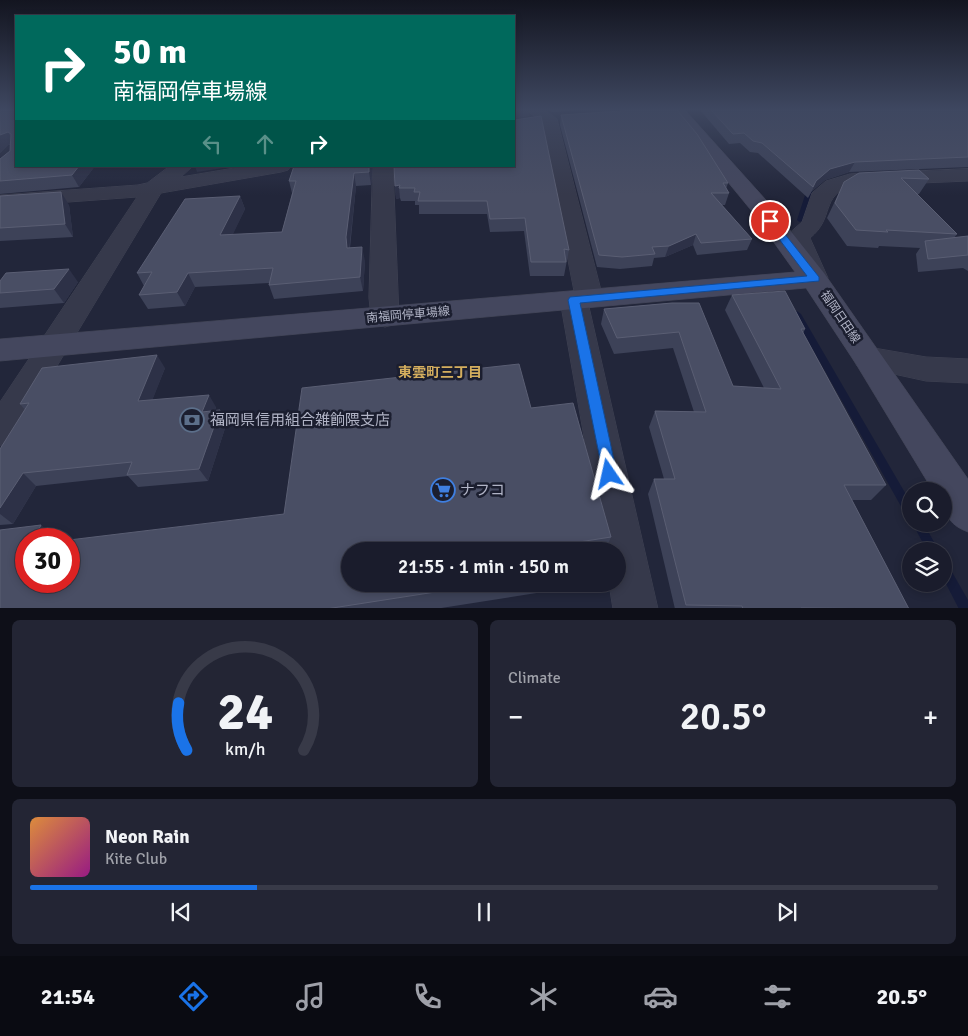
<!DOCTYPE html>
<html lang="en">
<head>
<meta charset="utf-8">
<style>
  body { margin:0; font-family:Signika,"Noto Sans JP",sans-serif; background:#232534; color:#f1f3f6; height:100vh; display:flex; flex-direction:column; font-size:19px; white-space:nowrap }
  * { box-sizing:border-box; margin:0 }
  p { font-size:16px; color:#9fa1a9 }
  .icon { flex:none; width:28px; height:28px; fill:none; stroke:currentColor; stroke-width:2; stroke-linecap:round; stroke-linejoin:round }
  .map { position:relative; height:608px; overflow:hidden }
  .side { display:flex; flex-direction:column; gap:12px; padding:12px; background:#0e0f18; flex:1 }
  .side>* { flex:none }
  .banner { position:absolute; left:15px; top:15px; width:500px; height:152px; border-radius:0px; box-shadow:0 2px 8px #0003,0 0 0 1px #383a48; background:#00695c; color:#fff; overflow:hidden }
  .fabs { position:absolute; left:902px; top:482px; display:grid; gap:10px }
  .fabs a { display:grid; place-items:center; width:50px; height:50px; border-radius:50%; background:#1a1c2c; box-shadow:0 2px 8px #0003,0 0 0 1px #383a48; font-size:25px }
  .speed { position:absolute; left:15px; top:528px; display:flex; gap:10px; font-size:25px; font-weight:700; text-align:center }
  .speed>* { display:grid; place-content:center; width:65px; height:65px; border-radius:50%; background:#1a1c2c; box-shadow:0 2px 8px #0003,0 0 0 1px #383a48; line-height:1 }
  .speed .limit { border:8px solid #d22; background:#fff; color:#111 }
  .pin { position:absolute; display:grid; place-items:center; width:42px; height:42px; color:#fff; margin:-21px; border:2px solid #fff; border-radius:50%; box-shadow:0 1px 5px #0007 }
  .me { position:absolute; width:55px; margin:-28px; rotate:349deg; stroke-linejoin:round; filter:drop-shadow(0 0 4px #0008) }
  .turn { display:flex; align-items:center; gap:18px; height:105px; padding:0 15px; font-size:22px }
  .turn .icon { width:65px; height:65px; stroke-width:2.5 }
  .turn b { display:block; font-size:35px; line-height:42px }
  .lanes { display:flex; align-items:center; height:48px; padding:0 15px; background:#0003; justify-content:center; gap:25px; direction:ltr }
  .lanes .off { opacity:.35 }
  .big { font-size:38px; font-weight:600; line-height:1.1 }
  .side .tile { flex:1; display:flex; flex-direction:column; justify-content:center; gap:8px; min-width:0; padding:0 18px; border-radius:8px; background:#232534 }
  .side .dial { align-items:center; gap:0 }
  .dial svg { height:130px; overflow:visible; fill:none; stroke:#383a48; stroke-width:7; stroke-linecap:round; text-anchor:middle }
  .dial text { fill:#f1f3f6; stroke:none }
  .song { display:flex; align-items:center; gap:15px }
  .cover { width:60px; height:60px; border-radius:8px; background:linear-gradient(135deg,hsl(30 70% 55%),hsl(310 70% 35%)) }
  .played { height:5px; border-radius:2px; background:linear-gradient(90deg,#1a73e8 25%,#383a48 25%) }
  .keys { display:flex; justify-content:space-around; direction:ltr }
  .heat { display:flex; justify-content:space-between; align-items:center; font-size:28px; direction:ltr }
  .side .tiles { flex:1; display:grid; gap:12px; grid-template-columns:1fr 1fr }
  .tile:last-child { grid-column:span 2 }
  .trip { position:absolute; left:341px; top:542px; width:285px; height:50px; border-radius:25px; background:#1a1c2c; box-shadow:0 2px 8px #0003,0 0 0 1px #383a48; font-weight:600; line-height:50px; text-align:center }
  .tabs { display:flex; height:80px; justify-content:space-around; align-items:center; background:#0a0b12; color:#9fa1a9 }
  .tabs .icon { width:35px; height:35px }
  .tabs .selected { color:#1a73e8 }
  .tabs b { font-size:22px; color:#f1f3f6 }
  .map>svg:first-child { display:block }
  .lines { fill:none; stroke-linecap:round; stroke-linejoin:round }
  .stream { fill:#151b38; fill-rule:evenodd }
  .minor-casing { stroke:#3f4253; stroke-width:1 }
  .tertiary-casing { stroke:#3f4253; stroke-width:1 }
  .secondary-casing { stroke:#3f4253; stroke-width:1 }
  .minor { fill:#36394b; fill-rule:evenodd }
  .tertiary { fill:#36394b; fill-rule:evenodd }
  .secondary { fill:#44475e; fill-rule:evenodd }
  .wall { fill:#3d4258 }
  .shaded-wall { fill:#2d3147 }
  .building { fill:#494e64; stroke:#5a5e73 }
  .route { fill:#1a73e8; stroke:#114b97 }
  .labels { text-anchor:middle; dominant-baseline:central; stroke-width:5; stroke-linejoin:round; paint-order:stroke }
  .street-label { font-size:12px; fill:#b1b4c6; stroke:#1b1e2f }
  .neighbourhood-label { font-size:14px; font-weight:bold; fill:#d4ae5e; stroke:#1b1e2f }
  .near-poi-label { font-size:15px; fill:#b1b4c6; stroke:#1b1e2f; text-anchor:start }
</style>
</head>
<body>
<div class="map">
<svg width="968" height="609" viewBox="0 0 968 609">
  <rect width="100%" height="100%" fill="#22263a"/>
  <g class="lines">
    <!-- stream -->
    <g class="stream">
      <path d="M810 187 813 189 803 220 800 222 798 221 797 220 807 189Z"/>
      <path d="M797 311 801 314 911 503V518L907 517 793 314Z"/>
      <path d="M913 524H924L939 551H927Z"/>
      <path d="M944 563 948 565 968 600V609H959L944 580Z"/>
    </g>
    <!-- minor casing -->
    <g class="minor-casing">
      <g id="minor">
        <path d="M526 110H545L557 119 603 298 599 304 589 307 658 609H613L609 584H618V551H604L560 300 564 294 574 291 541 121Z"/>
        <path d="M170 166H193L181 177 246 166H291L288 170 281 172 161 193 12 441 0 446V402L137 197 0 207V195L138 185 147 183Z"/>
        <path d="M373 166H393L399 317 395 324 385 327 375 324 371 317 369 298Z"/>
        <path d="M968 169V181L851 186C820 196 835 218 810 238L828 278 824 284 815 286 806 284 786 236 802 222 812 193 826 181 850 174Z"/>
      </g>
    </g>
    <!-- tertiary casing -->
    <g class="tertiary-casing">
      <path id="tertiary" d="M868 347 926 357 968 359V383L926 381 857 366 853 358 857 350Z"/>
    </g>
    <!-- secondary casing -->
    <g class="secondary-casing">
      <path id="secondary" d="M669 110H685L766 200 824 273 968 479V532C947 524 944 513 944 491H933L856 364 806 288 0 361V339L795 272 750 209Z"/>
    </g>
    <!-- minor -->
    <use href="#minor" class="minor"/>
    <!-- tertiary -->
    <use href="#tertiary" class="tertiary"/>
    <!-- secondary -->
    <use href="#secondary" class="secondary"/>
  </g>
  <!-- wall -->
  <g class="wall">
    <path d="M0 110 95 166 79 187 0 194V159L10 151V145H8L0 153Z"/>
    <path d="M548 110H588L552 112Z"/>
    <path d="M700 110H968V167L849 172 825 180 812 191 808 198 758 153 750 152 740 143 729 144Z"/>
    <path d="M561 115 728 183 726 189 729 193 725 205H722L752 239 747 250 697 255 693 245 665 257 654 258 652 266 620 269 597 267 560 125Z"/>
    <path d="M294 166H373L371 185 356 186 350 248 365 261 363 291 274 299 269 285V283L195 287 185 306 148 309 139 295 144 286 137 273 240 196 245 209 232 235 282 232 292 193 289 181Z"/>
    <path d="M514 166 569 250 564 276H530L524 231 490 232 487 214H419V205H415V201H401L400 198 396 199 395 186Z"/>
    <path d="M859 173 929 179 919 194H917L957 234 954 238 968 236V271L963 268 918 272 916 254 920 248 879 246 878 248 847 246 827 218 844 182Z"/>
    <path d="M0 196 69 205 73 237 0 241Z"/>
    <path d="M0 281 78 282 64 303 0 308Z"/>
    <path d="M732 295 805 329 803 334 886 485 871 500H852L909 609H675L648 494 654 479H664L649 427 655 411 694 412 673 348 614 354 601 324 604 309 672 303 733 386 764 388 725 310Z"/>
    <path d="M165 368 152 400 216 407 215 410H220L227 422 208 481 138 487 128 476 36 486 13 524 0 525V449L25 410 20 404Z"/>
    <path d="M531 408 611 537 605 551H350V584H582L581 586 435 609H0L26 581 284 514Z"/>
  </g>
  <!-- shaded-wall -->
  <g class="shaded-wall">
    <path d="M514 110H529V116L514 119Z"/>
    <path d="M8 132 15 143 8 145 0 153V135Z"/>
    <path d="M855 162 849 172 825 180 812 191 816 181 830 169Z"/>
    <path d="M79 166H95L79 187 72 175Z"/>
    <path d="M195 166H236L197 172Z"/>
    <path d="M369 166H373L371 185 369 172Z"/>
    <path d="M354 173 356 186 349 251 347 248 346 237Z"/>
    <path d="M400 185 399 188 400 198 396 199 395 186Z"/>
    <path d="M61 192 69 205 73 237 65 224Z"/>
    <path d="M240 196 245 209 226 249 220 235Z"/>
    <path d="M696 234 693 245 665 257 669 246Z"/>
    <path d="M362 247 365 261 363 291 360 277Z"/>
    <path d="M69 269 78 282 64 303 54 289Z"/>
    <path d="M188 273 195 287 185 306 177 292Z"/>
    <path d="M157 355 165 368 147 414 138 401Z"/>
    <path d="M209 395 216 407 209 425 202 412Z"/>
    <path d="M220 410 227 422 208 481 199 469Z"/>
    <path d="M23 473 36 486 13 524 0 514V508Z"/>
    <path d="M41 525 58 539H34Z"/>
  </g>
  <!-- building -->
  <g class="building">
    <path d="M0 110H16V166H79L72 175 0 181V159L10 151 11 134 8 132 0 135Z"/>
    <path d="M635 110H677L697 134 728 183H723L729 193H711L752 239 701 243 696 234 669 246 652 247 655 254 622 257 599 255 561 115Z"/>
    <path d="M711 110H968V157L855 162 830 169 816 181 813 187 762 143 753 141 744 133 733 134Z"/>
    <path d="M541 116 569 250 564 249 566 262H531L525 218 490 219 487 201H418L420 192H414L415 188H399L400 185 395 186 394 166H514V120Z"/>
    <path d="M294 166H369V172L354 173 346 237 347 248 362 247 360 277 269 285 273 268 188 273 177 292 139 295 152 272 137 273 185 199 240 196 220 235 282 232 296 181H289Z"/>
    <path d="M919 170 929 179 901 178 957 234 886 230 888 232 856 230 835 203 844 182 859 173Z"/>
    <path d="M61 192 65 224 0 228V196Z"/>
    <path d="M968 236V255L928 259 925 241Z"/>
    <path d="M69 269 54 289 0 293V281L6 273Z"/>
    <path d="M785 291 805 329H801L886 485H844L909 609 801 608V609H743L742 606 686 605 654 479H675L655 411 706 412 679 332 617 338 604 309 672 303H699L733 386 781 389 732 295Z"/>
    <path d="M157 355 138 401 209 395 202 412 220 410 199 469 127 475 132 462 23 473 0 508V449L29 403 20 404 42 368Z"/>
    <path d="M519 364 531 408 573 403 611 537 579 542 582 551H350V584H487L326 609H0V530L41 525 34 539H26V581H69V540L284 514 302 388Z"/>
  </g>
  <!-- sky -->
  <linearGradient id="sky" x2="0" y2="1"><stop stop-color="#131520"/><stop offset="0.56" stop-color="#3e4760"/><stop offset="1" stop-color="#3e4760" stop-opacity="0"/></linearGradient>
  <rect width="968" height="195" fill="url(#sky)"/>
  <!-- route -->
  <path class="route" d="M767 219H773L819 277V281L580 303 617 474 615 479 609 481 604 479 568 300 570 297 807 276 767 223Z"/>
  <!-- icons -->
  <defs>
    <g id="bank-ring" transform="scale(1.25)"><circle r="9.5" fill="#1b1e2f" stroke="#5c6f8a" stroke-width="1.5"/><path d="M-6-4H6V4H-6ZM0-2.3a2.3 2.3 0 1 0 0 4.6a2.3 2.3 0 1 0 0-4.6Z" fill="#5c6f8a"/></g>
    <g id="supermarket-ring" transform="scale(1.25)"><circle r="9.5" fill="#1b1e2f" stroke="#3f7fe0" stroke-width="1.5"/><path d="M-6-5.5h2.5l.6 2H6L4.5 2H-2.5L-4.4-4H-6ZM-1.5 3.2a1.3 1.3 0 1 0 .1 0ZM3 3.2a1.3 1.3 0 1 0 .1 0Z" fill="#3f7fe0"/></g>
  </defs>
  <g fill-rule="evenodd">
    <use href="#bank-ring" x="192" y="420"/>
    <use href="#supermarket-ring" x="443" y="490"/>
  </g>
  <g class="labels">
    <!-- street labels -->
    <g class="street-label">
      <text transform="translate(408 315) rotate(-5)">南福岡停車場線</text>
      <text transform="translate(840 317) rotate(56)">福岡日田線</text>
    </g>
    <!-- neighbourhood labels -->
    <g class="neighbourhood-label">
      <text x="440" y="372">東雲町三丁目</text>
    </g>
    <!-- near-poi labels -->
    <g class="near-poi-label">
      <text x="210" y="420">福岡県信用組合雑餉隈支店</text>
      <text x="460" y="490">ナフコ</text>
    </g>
  </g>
</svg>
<div class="fabs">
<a><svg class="icon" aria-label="search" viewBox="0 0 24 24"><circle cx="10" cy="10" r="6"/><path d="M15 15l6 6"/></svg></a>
<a><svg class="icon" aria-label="layers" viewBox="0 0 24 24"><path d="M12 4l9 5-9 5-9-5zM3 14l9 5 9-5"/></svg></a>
</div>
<div class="speed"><div class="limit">30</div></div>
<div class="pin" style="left:770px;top:221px;background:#d93025"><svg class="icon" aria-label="arrive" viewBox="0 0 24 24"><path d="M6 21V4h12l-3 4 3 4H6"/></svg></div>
<svg class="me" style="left:609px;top:474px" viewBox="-20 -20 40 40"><path d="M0-17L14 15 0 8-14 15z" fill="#1a73e8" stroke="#fff" stroke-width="4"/></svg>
<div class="trip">21:55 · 1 min · 150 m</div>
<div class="banner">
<div class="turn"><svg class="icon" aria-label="right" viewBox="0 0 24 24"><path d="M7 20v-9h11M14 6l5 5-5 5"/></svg><div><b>50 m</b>南福岡停車場線</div></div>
<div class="lanes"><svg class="icon off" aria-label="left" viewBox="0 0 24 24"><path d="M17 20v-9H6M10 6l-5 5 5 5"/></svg><svg class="icon off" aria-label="ahead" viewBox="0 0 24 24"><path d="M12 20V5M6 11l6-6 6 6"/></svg><svg class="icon" aria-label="right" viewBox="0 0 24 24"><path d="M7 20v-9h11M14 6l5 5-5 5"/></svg></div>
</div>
</div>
<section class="side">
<div class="tiles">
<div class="tile dial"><svg viewBox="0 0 100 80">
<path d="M14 69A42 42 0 1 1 86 69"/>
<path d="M14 69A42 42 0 0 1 9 40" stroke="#1a73e8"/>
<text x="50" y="56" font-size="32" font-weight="700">24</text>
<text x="50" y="72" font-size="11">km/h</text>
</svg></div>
<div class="tile"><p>Climate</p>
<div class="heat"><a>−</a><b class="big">20.5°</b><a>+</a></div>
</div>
<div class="tile">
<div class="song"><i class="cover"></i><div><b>Neon Rain</b><p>Kite Club</p></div></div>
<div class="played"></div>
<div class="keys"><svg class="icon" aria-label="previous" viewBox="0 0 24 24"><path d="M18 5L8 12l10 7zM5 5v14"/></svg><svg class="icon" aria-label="pause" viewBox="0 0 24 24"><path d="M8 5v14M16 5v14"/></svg><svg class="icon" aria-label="next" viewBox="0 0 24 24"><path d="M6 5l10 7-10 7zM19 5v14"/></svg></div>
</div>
</div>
</section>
<nav class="tabs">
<b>21:54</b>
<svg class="icon selected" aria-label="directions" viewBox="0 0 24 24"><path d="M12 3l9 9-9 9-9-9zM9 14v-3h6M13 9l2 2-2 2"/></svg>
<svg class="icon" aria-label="music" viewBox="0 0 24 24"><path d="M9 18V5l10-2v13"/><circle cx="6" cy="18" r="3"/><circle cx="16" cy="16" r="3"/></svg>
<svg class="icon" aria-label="phone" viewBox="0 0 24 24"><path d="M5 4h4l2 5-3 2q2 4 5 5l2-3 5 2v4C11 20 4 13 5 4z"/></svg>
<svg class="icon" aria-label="climate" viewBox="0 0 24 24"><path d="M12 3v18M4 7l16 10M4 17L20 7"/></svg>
<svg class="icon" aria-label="car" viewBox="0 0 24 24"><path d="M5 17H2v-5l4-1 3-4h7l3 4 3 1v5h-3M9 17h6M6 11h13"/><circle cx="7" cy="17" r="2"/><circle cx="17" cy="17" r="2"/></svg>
<svg class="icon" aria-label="filters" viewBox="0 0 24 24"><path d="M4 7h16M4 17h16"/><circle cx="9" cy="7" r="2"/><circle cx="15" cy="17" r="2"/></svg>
<b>20.5°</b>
</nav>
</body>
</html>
